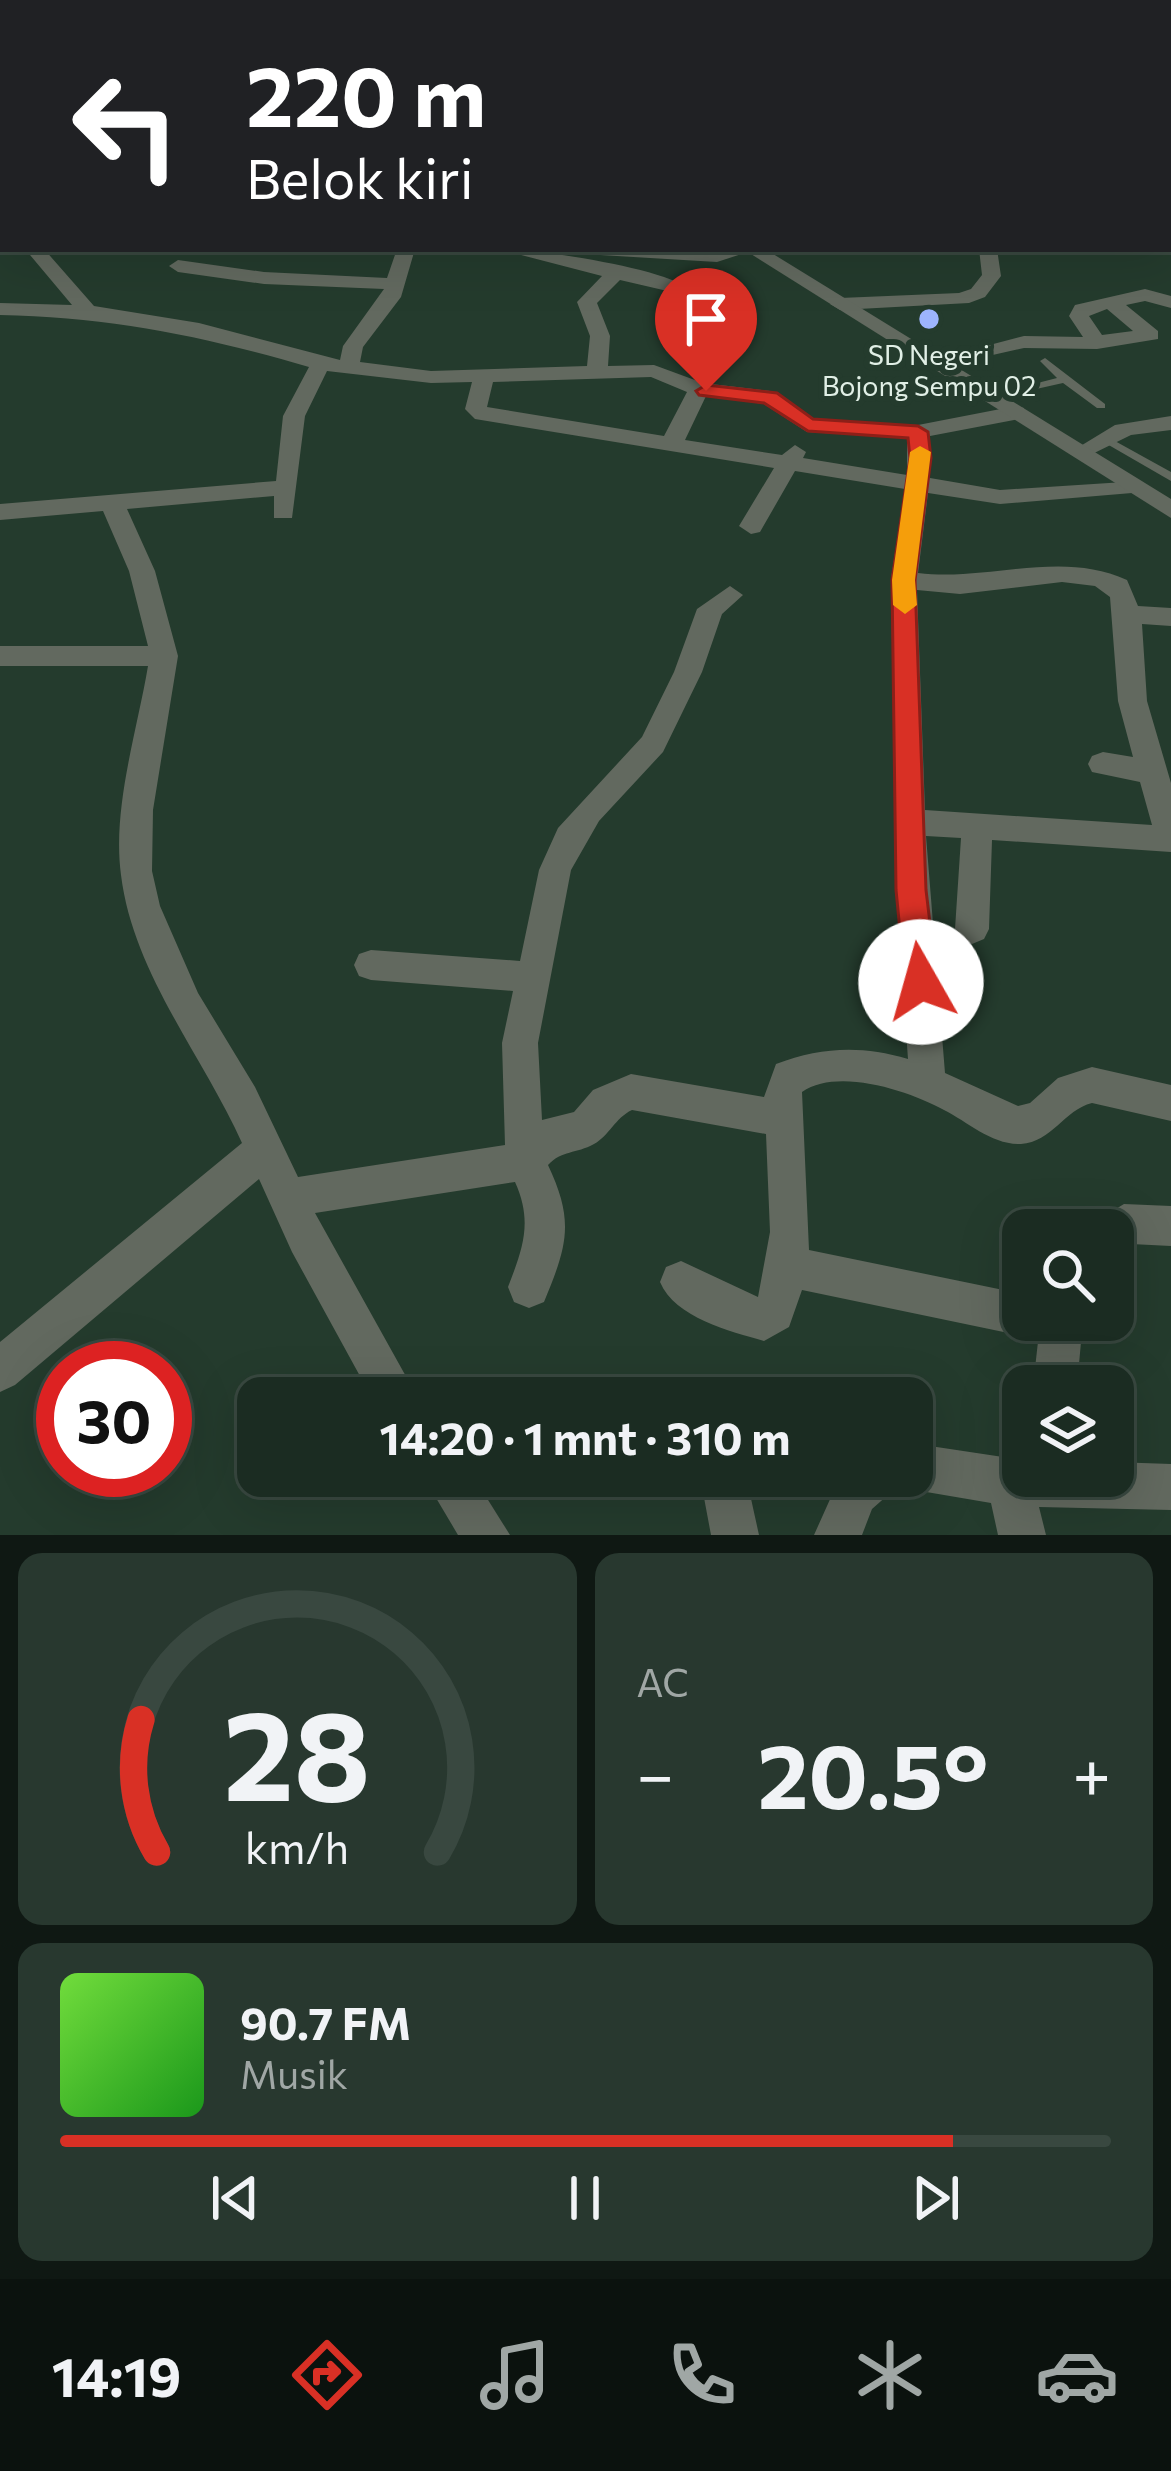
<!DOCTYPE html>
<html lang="id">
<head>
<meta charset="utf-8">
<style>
  body { margin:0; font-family:Commissioner,sans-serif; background:#28382f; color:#f1f3f6; height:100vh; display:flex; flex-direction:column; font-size:45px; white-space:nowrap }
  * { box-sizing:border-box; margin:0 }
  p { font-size:39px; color:#a0a7a5 }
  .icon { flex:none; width:66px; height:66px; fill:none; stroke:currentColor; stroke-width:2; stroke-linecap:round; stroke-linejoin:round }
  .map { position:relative; height:1535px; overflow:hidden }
  .panel { display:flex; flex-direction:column; gap:18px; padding:18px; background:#0f1813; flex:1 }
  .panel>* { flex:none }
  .guide { position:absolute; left:0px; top:0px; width:1173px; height:252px; box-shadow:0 12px 48px #0002,0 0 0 3px #394840; background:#202124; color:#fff; overflow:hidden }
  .buttons { position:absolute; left:1002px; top:1209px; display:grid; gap:24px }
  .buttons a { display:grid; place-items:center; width:132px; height:132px; border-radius:24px; background:#1b2c22; box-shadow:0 12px 48px #0002,0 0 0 3px #394840; font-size:60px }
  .speed { position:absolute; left:36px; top:1341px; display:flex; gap:24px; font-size:60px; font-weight:700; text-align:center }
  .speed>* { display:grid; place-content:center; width:156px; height:156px; border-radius:50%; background:#1b2c22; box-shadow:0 12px 48px #0002,0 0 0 3px #394840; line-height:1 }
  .speed .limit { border:18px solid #d22; background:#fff; color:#111 }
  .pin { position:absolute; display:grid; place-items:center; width:102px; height:102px; color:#fff; margin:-123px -51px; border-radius:50% 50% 50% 0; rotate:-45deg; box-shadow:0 0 12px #0007 }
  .pin .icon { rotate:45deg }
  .me { position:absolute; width:132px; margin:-66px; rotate:353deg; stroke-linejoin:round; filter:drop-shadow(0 0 9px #0008) }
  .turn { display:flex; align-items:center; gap:42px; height:252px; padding:0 48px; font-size:54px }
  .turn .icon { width:156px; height:156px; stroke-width:2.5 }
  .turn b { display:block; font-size:84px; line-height:102px }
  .big { font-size:90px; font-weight:700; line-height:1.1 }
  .panel .card { flex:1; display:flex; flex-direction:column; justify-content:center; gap:18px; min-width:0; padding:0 42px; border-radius:24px; background:#28382f }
  .panel .dial { align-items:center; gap:0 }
  .dial svg { height:312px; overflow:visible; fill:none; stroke:#394840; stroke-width:7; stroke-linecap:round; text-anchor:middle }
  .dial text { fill:#f1f3f6; stroke:none }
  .song { display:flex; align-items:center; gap:36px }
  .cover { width:144px; height:144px; border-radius:18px; background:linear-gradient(135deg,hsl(100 70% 55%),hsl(120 70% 35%)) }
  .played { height:12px; border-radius:6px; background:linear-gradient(90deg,#d93025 85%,#394840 85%) }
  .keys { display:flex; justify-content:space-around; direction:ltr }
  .heat { display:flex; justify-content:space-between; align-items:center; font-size:66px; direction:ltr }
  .panel .tiles { flex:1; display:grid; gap:18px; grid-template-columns:1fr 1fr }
  .card:last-child { grid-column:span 2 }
  .trip { position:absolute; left:237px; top:1377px; width:696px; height:120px; border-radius:24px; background:#1b2c22; box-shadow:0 12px 48px #0002,0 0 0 3px #394840; font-weight:700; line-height:120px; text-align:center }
  .tab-bar { display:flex; height:192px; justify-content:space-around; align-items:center; background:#0b120e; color:#a0a7a5 }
  .tab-bar .icon { width:84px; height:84px }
  .tab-bar .on { color:#d93025 }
  .tab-bar b { font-size:54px; color:#f1f3f6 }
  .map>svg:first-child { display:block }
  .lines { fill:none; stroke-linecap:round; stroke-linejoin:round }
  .service { fill:#62695f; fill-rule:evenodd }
  .minor { fill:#62695f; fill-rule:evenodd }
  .tertiary { fill:#62695f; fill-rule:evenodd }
  .route { fill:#d93025; stroke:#8d1f18; stroke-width:3 }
  .slow { fill:#f59e0b }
  .poi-dot { fill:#9db4fd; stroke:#243b2d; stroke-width:4.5 }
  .labels { text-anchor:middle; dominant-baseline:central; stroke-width:12; stroke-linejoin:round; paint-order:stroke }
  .far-poi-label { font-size:27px; fill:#e1efe6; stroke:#243b2d }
</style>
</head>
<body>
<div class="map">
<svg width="1171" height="1535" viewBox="0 0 1171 1535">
  <rect width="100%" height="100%" fill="#243b2d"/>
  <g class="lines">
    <!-- service -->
    <g class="service">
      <path d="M1045 358 1105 404V408H1097L1063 383 991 399 986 396 1057 378 1040 361Z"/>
      <path d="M1104 435 1171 472V481L1100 440 1098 438Z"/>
    </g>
    <!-- minor -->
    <g class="minor">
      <rect x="461" y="0" width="12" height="3"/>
      <rect x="0" y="29" width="3" height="8"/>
      <path d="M0 59H3L0 69Z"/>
      <rect x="0" y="103" width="3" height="10"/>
      <path d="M1170 109 1171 110V120L1170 119Z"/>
      <path d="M3 131V141L0 142V132Z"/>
      <rect x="1170" y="154" width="1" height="10"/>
      <rect x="0" y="232" width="3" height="11"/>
      <path d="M25 249H44L94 306 199 323 340 360 343 346 384 289 264 284 178 272 169 266 178 260 264 272 387 278 397 249H415L401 297 363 347 360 362 431 371 587 366 590 336 577 302 602 276 498 249C537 249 657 267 686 287L676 293 620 280 597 303 610 336 608 366 654 365 703 383 770 391 813 419 849 423 918 425 1016 406 1024 408V418L930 436V478L1000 490 1140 481 1144 486 1132 493 1000 504 928 493 918 573C988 582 1060 549 1127 580L1138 606 1171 608V626L1142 624 1147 701 1171 783V852L992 840 989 929 984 939 972 944 960 939 955 929 961 838 926 836 945 1073 1018 1106 1030 1103 1058 1078 1092 1067 1171 1085V1121L1092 1103C1064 1110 1052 1142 1021 1144 992 1145 968 1122 944 1110 909 1091 838 1067 802 1092L809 1250 1023 1294V1320H1083L1077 1386H1033L1040 1324 1023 1336 802 1290 789 1327 764 1341C730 1331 675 1318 660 1282L666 1267 681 1261 758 1297 770 1232 766 1134 632 1110C615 1118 609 1136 594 1144 576 1154 562 1150 548 1165 575 1222 567 1246 544 1302L529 1308 514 1302 508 1287C523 1248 533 1222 515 1182L315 1213 418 1398H372L292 1252 259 1179 15 1385 0 1392V1342L242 1143C203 1056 133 973 121 875 112 808 137 732 148 666H0V646H148L129 571 103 511 0 520V504L276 481 283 416 309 367C202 336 111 317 0 315V303L72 305ZM327 371 431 383 472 382 465 409 475 419 774 468 739 526 751 534 760 532 795 471 905 489 891 579 896 891 908 1059C861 1045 821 1047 776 1064L764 1097 631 1074 593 1090 574 1112 542 1120 538 1043 571 870 599 821 663 752 702 672 722 614 743 595 730 586 697 609 674 672 642 737 558 828 539 870 520 961 371 950 359 954 354 965 359 976 371 980 513 991 502 1043 505 1145 298 1177 255 1087 198 993 160 906 152 871 153 810 178 656 155 571 127 509 274 496V518H292L305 416ZM651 377 687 392 664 436 487 407 493 382ZM706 396 764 404 807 432 907 438V475L803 458 806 452 795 445 782 455 685 440ZM1062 582 1095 586 1110 597 1118 701 1133 757 1103 752 1092 756 1088 764 1092 772 1140 782 1152 825 925 810 917 590 960 594Z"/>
      <path d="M591 249H757L717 262 600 255Z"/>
      <path d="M979 249H997L1001 276 985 297 969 303 840 310 830 304 840 298 959 293 971 289 982 275Z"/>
      <path d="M1145 289 1171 296V308L1145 301 1126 305 1158 331V339L1097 349 1024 348 935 368 925 362 1024 336 1083 337 1069 316 1075 305ZM1107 309 1133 331 1102 335 1089 316Z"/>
      <path d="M1171 416V430L1131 435 1080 460 1069 453 1115 425Z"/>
      <path d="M1124 1204 1171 1206V1246L1131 1244 1113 1253V1230H1094L1099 1219Z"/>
      <path d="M930 1446 1023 1460V1476H1113V1462L1171 1464V1510L1039 1507 1046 1535H998L991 1503 897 1487 872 1509 862 1535H814L840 1477 912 1476V1447Z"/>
      <path d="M423 1476H473L510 1535H458Z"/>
      <path d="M700 1476H746L759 1535H711Z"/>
    </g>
    <!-- tertiary -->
    <g class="tertiary">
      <path d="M340 0H355L357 3H342Z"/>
      <path d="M743 249H765L1171 499V518Z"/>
    </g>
  </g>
  <!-- route -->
  <path class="route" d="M706 385 777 393 813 419 918 426 928 432 931 458 915 580 926 890 937 982 933 992 921 996 910 992 905 982 896 890 892 580 910 458 908 438 808 431 764 403 699 395 696 391Z"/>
  <!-- slow -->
  <path class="slow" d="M920 446 931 452 915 580 917 605 905 614 893 605 892 580 910 452Z"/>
  <!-- markers -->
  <circle class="poi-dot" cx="929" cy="319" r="12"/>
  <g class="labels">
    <!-- far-poi labels -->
    <g class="far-poi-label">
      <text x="929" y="354">SD Negeri<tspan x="929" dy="31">Bojong Sempu 02</tspan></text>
    </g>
  </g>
</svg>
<div class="buttons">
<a><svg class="icon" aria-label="search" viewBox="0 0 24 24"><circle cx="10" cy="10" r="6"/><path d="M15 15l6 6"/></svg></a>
<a><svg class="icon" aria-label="layers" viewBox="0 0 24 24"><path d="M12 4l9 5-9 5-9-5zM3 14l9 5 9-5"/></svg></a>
</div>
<div class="speed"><div class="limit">30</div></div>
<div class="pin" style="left:706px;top:391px;background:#d93025"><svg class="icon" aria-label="arrive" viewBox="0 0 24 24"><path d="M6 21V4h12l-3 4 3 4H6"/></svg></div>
<svg class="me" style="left:921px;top:982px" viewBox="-20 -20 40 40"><circle r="19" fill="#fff"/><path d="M0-13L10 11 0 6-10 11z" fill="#d93025"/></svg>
<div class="trip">14:20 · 1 mnt · 310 m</div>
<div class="guide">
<div class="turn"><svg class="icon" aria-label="left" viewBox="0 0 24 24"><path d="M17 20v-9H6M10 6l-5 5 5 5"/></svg><div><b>220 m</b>Belok kiri</div></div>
</div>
</div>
<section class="panel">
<div class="tiles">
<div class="card dial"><svg viewBox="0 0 100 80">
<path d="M14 69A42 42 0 1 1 86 69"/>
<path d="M14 69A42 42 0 0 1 10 35" stroke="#d93025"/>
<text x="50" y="56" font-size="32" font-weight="700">28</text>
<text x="50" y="72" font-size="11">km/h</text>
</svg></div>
<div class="card"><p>AC</p>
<div class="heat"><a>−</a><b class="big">20.5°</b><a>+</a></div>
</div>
<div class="card">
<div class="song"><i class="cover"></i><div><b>90.7 FM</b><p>Musik</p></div></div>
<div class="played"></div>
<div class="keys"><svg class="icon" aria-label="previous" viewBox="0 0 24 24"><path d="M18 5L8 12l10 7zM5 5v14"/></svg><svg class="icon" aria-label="pause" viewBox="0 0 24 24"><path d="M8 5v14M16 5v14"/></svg><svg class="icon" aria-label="next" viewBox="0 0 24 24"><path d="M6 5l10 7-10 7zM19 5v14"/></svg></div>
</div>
</div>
</section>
<nav class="tab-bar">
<b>14:19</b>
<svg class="icon on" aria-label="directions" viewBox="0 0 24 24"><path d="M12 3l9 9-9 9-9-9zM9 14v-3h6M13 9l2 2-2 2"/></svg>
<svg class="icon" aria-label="music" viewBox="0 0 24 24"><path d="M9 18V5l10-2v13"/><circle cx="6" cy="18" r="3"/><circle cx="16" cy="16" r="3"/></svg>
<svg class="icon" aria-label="phone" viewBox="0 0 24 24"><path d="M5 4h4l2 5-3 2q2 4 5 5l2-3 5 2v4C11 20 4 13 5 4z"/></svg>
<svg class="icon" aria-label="climate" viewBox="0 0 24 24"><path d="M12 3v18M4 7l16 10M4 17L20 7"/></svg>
<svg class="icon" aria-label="car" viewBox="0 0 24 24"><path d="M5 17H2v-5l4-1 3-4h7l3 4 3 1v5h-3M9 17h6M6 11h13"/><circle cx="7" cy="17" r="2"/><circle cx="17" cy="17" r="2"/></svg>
</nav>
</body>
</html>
